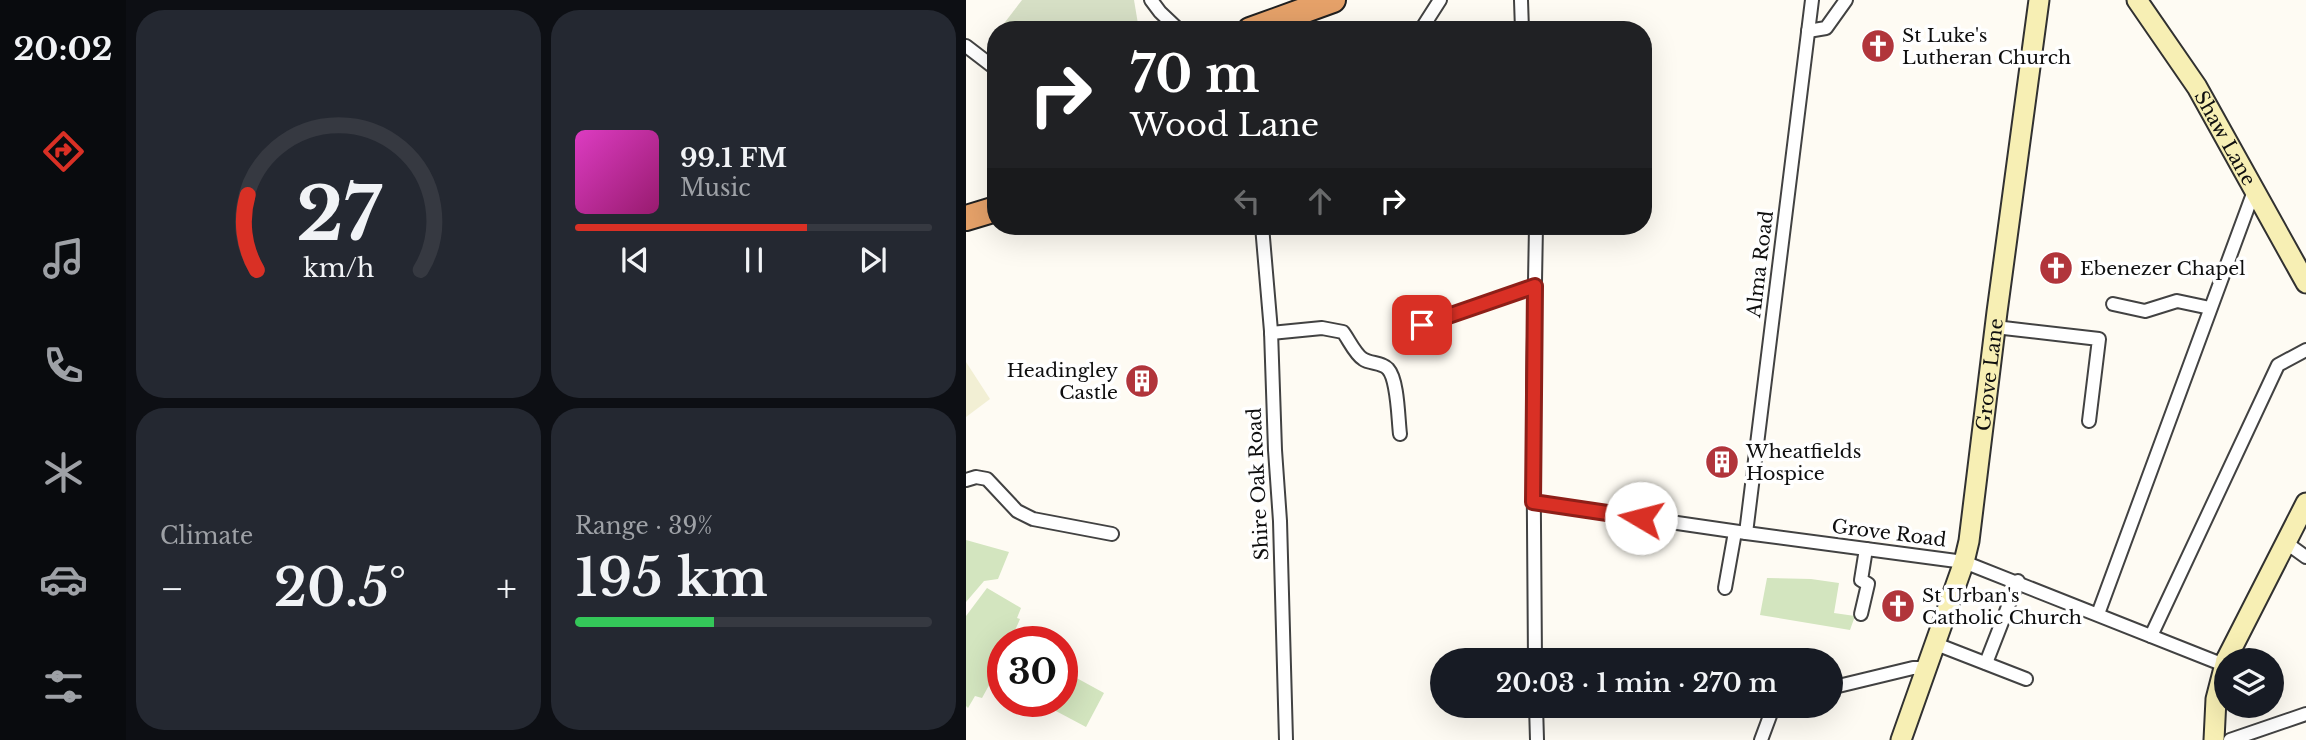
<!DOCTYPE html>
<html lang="en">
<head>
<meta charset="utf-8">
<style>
  body { margin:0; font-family:"Libre Baskerville",serif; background:#242831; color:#f1f3f6; height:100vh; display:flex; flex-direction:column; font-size:26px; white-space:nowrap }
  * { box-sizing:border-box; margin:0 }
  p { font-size:23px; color:#9ea1a6 }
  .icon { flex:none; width:38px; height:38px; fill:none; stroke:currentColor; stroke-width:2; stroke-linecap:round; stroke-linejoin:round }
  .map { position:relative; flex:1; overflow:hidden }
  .side { display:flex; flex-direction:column; gap:10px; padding:10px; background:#0d0f14; width:840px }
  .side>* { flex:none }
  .top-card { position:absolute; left:21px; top:21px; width:665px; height:214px; border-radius:28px; box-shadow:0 7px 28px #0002; background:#202124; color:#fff; overflow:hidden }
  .fabs { position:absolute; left:1248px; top:648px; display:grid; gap:14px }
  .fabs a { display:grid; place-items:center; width:70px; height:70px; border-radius:50%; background:#171b24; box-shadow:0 7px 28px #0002; font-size:35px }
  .speed { position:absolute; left:21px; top:626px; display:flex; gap:14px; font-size:35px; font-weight:700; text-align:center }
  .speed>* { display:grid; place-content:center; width:91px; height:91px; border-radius:50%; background:#171b24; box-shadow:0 7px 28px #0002; line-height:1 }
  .speed .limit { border:10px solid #d22; background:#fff; color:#111 }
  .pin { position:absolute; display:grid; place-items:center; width:60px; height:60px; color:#fff; margin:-30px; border-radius:14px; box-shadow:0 4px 10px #0006 }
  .me { position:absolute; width:77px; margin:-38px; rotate:278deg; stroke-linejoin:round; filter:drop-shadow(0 0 5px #0008) }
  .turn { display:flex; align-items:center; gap:24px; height:147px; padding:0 28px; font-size:32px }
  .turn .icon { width:91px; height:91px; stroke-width:2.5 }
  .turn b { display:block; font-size:49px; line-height:60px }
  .lanes { display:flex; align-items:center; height:66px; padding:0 28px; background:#0003; justify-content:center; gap:35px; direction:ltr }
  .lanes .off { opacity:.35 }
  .big { font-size:52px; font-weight:600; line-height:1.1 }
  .side .tile { flex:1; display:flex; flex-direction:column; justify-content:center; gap:10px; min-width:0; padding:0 24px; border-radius:28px; background:#242831 }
  .side .dial { align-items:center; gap:0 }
  .dial svg { height:182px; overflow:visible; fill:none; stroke:#363941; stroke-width:7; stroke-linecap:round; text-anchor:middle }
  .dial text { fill:#f1f3f6; stroke:none }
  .song { display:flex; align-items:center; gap:21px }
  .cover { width:84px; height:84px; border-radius:10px; background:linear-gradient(135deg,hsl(310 70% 55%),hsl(320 70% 35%)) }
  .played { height:7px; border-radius:4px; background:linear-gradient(90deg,#d93025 65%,#363941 65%) }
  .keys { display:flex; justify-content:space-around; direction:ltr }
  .heat { display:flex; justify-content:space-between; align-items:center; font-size:38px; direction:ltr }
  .charge { height:10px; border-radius:5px; background:linear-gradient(90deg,#34c759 39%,#363941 0) }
  .side .tiles { flex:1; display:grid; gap:10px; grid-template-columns:repeat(2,1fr) }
  .trip { position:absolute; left:464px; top:648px; width:413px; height:70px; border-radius:35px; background:#171b24; box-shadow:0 7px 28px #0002; font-weight:600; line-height:70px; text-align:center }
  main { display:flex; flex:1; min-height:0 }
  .tab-bar { display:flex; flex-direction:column; width:126px; justify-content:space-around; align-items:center; background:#090b0e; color:#9ea1a6 }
  .tab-bar .icon { width:49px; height:49px }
  .tab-bar .current { color:#d93025 }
  .tab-bar b { font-size:32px; color:#f1f3f6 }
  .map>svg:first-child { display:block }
  .farmland { fill:#f2efd4 }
  .green { fill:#d3e5bf }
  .cemetery { fill:#d6dfc5 }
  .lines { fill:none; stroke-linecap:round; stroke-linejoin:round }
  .street-casing { stroke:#424242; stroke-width:16 }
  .secondary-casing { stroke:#313131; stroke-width:23 }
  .highway-casing { stroke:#202020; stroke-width:28 }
  .street { stroke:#fff; stroke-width:12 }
  .secondary { stroke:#f7efb4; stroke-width:19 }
  .highway { stroke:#e5a169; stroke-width:24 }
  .route-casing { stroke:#8d1f18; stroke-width:18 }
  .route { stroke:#d93025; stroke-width:12 }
  .labels { text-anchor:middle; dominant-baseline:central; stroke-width:7; stroke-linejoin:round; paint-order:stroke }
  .poi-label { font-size:19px; fill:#0f0f0f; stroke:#fff; text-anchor:start }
  .street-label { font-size:19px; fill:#0f0f0f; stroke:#fff }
</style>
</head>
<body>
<main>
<nav class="tab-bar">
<b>20:02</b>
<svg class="icon current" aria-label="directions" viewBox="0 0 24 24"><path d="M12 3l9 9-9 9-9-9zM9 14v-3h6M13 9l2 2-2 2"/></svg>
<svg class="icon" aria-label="music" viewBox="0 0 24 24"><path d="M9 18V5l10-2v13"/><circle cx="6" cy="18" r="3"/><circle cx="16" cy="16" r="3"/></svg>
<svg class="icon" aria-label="phone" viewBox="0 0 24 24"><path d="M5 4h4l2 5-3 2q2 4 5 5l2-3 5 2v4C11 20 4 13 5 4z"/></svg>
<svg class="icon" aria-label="climate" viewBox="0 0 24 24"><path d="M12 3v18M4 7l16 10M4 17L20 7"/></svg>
<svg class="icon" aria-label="car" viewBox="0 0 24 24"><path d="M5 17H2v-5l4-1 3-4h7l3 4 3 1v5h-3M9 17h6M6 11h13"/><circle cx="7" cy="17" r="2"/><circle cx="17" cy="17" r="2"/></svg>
<svg class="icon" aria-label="filters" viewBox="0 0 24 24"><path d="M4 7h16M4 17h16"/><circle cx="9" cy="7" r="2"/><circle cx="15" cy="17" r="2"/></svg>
</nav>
<section class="side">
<div class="tiles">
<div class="tile dial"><svg viewBox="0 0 100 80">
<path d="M14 69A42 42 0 1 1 86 69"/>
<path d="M14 69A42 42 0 0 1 10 36" stroke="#d93025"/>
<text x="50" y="56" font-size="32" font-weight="700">27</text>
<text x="50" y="72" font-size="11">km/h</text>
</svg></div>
<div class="tile">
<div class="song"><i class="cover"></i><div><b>99.1 FM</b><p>Music</p></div></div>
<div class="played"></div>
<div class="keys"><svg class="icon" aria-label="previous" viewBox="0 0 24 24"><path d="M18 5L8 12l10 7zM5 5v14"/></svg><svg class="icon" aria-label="pause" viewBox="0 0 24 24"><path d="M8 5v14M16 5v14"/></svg><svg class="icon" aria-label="next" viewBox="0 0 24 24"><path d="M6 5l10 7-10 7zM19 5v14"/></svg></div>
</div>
<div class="tile"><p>Climate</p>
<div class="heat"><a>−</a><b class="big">20.5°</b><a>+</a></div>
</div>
<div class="tile"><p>Range · 39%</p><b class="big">195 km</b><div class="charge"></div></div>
</div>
</section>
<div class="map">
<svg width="1340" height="740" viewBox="0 0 1340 740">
  <rect width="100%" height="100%" fill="#fefbf3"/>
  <!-- farmland -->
  <path class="farmland" d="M0 362 24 399 0 417Z"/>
  <!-- green -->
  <g class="green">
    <path d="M0 540 43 552 32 579 18 581 0 602Z"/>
    <path d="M801 578 845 579 873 583 868 613 889 616 884 630 794 615Z"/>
    <path d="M21 588 55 608 51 618 54 619 44 642H37V660L16 698 9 696 2 708 0 706V616Z"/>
    <path d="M96 670 138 693 120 727 73 702H96Z"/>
  </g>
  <!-- cemetery -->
  <path class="cemetery" d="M56 0H168L173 30H33Z"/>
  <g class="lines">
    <!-- street casing -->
    <g class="street-casing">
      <g id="street">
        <path d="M185 0 194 12 213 30"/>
        <path d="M555 0 556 30"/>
        <path d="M459 30 458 25 474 0"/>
        <path d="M842 31 860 28 880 0"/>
        <path d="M0 46 30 69"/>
        <path d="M296 226 305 331 309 450 314 521 320 740"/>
        <path d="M1147 304 1179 311 1211 301 1244 308"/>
        <path d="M456 325 569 286"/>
        <path d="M1029 327 1133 339 1123 421"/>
        <path d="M305 333 356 328 377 332C383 340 389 354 397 359 404 364 416 362 422 369 432 380 432 418 434 434"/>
        <path d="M0 480 10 477 21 479 51 511 67 519 146 534"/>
        <path d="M567 502 780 533 998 562 1258 665"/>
        <path d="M780 533 846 0"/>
        <path d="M1319 542 1340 557"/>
        <path d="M759 588 769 532"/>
        <path d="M895 614 902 584 895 580 900 549"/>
        <path d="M1132 614 1288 191"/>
        <path d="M1185 636 1312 365 1340 350"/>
        <path d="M970 644 1060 679"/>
        <path d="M569 660 567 392 570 226"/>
        <path d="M1020 663 1052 581"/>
        <path d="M864 688 947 668H961"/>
        <path d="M570 705 571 740"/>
        <path d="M795 740 808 705"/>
        <path d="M1264 740 1340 714"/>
      </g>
    </g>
    <!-- secondary casing -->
    <g class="secondary-casing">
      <g id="secondary">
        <path id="s1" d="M1171 0 1231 87 1340 283"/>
        <path d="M1260 660 1340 503"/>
        <path id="s2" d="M935 740 998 562 1003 541 1031 312 1073 0"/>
        <path d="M1248 740 1250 699 1260 660"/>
      </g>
    </g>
    <!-- highway casing -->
    <g class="highway-casing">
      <g id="highway">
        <path d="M284 30 367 0"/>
        <path d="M0 218 30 209"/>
      </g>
    </g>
    <!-- street -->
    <use href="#street" class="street"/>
    <!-- secondary -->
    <use href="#secondary" class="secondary"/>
    <!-- highway -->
    <use href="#highway" class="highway"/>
  </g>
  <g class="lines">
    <!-- route casing -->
    <g class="route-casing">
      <path id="route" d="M456 325 569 286 567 502 675 518"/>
    </g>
    <!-- route -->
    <use href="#route" class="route"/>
  </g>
  <!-- icons -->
  <defs>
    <g id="church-disc" transform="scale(1.75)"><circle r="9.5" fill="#b1353b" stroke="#fff"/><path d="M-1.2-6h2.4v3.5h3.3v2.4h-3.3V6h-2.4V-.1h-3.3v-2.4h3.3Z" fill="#fff"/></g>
    <g id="building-disc" transform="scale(1.75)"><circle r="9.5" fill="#b1353b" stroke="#fff"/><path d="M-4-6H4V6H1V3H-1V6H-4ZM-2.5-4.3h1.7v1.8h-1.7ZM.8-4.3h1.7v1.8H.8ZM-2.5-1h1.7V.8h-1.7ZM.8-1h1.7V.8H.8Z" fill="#fff"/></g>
  </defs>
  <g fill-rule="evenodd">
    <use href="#church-disc" x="912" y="46"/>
    <use href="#church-disc" x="1090" y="268"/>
    <use href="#building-disc" x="176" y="381"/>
    <use href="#building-disc" x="756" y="462"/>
    <use href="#church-disc" x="932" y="606"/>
  </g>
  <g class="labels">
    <!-- poi labels -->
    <g class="poi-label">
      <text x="936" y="35">St Luke's<tspan x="936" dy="22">Lutheran Church</tspan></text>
      <text x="1114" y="268">Ebenezer Chapel</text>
      <text x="152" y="370" text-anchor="end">Headingley<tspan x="152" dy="22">Castle</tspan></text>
      <text x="780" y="451">Wheatfields<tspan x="780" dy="22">Hospice</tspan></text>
      <text x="956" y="595">St Urban's<tspan x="956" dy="22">Catholic Church</tspan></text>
    </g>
    <!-- street labels -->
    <g class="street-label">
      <text stroke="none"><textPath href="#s1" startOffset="164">Shaw Lane</textPath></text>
      <text transform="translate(794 264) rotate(-83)">Alma Road</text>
      <text stroke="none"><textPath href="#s2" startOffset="378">Grove Lane</textPath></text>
      <text transform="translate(292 484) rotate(-93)">Shire Oak Road</text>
      <text transform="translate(923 533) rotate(7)">Grove Road</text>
    </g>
  </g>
</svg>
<div class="fabs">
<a><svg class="icon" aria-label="layers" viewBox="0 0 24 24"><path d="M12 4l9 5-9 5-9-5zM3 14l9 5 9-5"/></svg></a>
</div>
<div class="speed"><div class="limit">30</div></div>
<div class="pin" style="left:456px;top:325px;background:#d93025"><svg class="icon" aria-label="arrive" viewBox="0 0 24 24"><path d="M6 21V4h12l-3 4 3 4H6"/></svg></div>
<svg class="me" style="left:675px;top:518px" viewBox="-20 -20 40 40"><circle r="19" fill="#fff"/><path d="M0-13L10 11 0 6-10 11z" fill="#d93025"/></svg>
<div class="trip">20:03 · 1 min · 270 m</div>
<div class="top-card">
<div class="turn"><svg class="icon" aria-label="right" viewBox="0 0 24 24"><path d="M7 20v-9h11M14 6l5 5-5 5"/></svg><div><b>70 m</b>Wood Lane</div></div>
<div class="lanes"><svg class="icon off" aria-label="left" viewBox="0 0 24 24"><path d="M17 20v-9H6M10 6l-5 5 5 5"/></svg><svg class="icon off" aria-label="ahead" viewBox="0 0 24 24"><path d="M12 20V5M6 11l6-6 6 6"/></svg><svg class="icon" aria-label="right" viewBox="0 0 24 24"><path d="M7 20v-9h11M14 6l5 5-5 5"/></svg></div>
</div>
</div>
</main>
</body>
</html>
